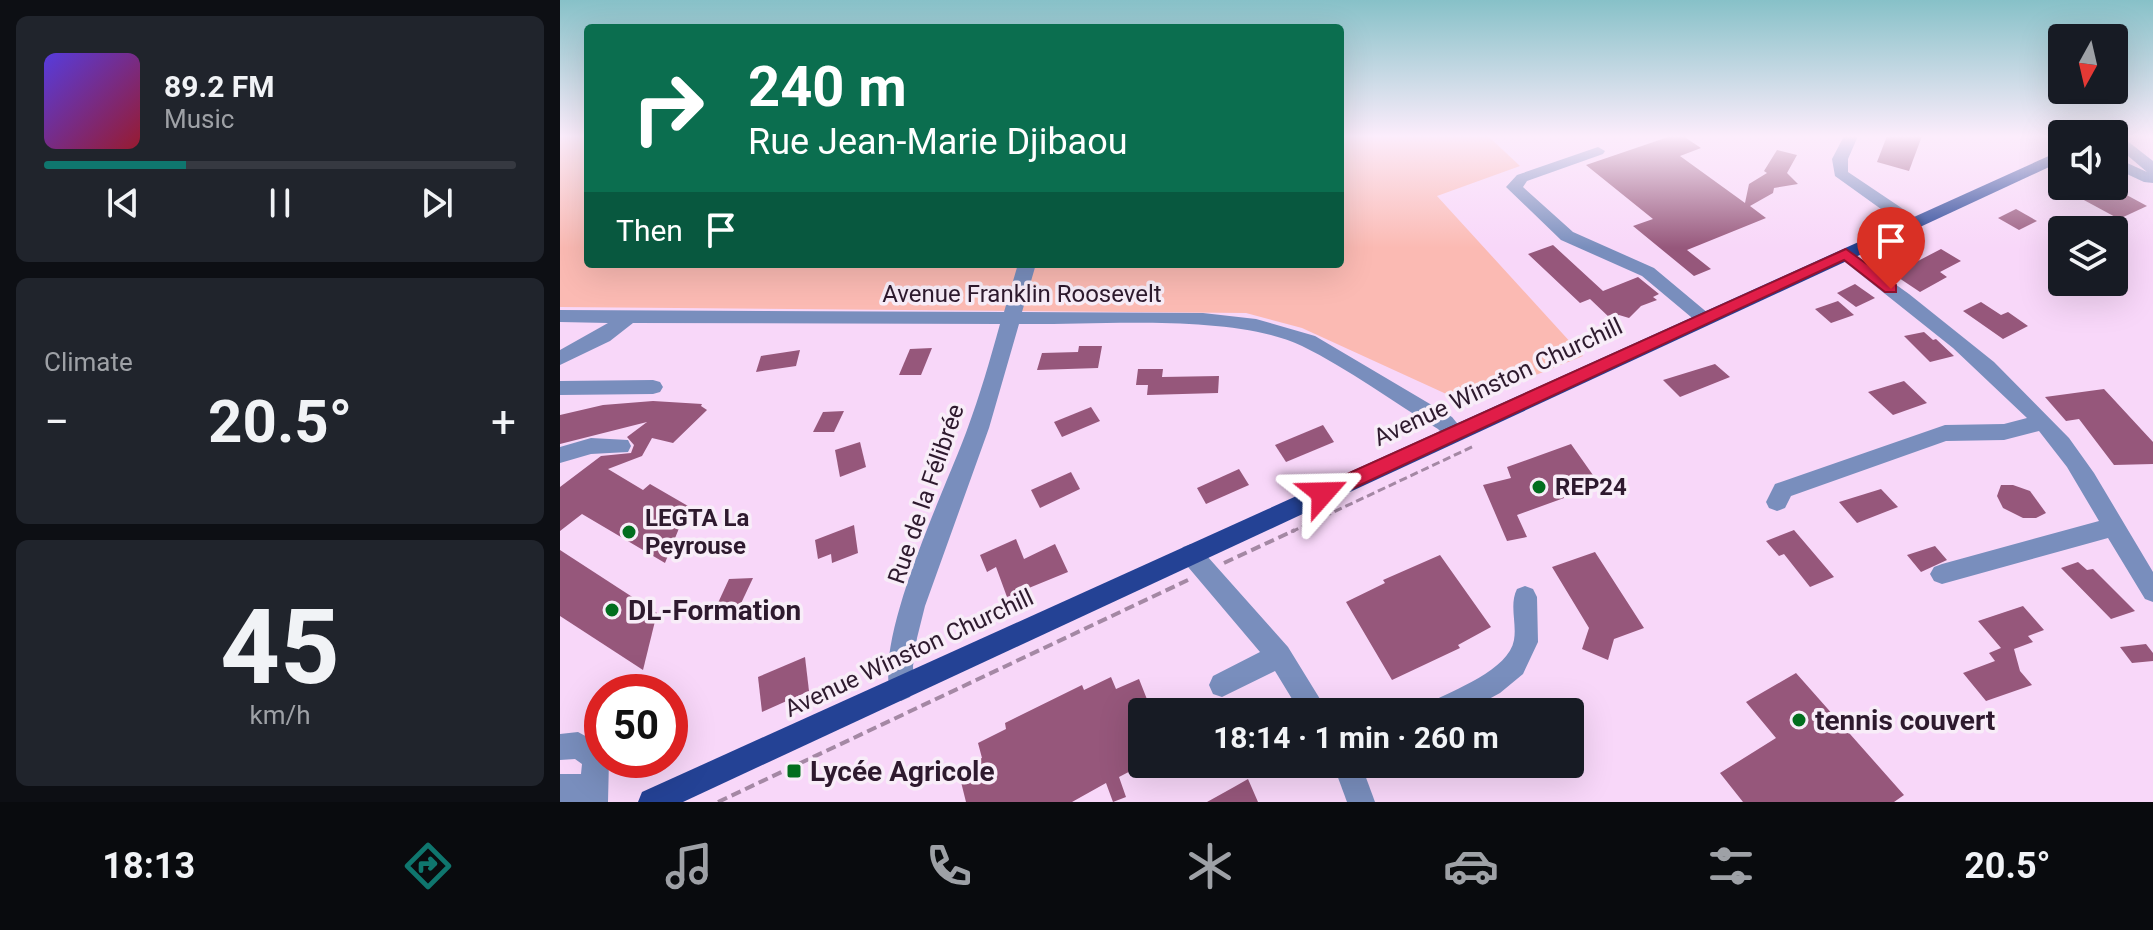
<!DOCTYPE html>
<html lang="en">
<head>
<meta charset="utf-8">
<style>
  body { margin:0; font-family:Roboto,sans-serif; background:#20242c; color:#f1f3f6; height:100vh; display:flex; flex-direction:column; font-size:30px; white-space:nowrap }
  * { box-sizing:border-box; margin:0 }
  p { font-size:26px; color:#9ea1a6 }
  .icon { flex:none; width:44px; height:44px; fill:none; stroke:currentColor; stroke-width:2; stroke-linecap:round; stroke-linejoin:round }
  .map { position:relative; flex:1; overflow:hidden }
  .side { display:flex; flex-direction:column; gap:16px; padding:16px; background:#0d0f14; width:560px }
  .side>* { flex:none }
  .hud { position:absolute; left:24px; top:24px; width:760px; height:244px; border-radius:8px; box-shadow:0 8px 32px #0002; background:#0b6e4f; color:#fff; overflow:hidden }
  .needle { width:52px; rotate:188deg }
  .fabs { position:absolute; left:1488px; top:24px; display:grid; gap:16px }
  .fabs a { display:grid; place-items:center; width:80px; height:80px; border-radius:8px; background:#171b24; box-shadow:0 8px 32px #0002; font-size:40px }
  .speed { position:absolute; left:24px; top:674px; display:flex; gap:16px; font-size:40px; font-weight:700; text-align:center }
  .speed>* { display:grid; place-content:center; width:104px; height:104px; border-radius:50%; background:#171b24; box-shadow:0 8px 32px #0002; line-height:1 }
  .speed .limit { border:12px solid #d22; background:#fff; color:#111 }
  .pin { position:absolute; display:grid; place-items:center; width:68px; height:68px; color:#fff; margin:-82px -34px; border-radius:50% 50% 50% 0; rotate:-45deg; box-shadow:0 0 8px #0007 }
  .pin .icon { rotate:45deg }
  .me { position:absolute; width:88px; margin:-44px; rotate:65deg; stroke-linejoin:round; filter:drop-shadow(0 0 6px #0008) }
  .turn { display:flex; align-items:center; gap:28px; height:168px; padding:0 32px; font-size:36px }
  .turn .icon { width:104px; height:104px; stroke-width:2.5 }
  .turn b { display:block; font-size:56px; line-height:68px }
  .then { display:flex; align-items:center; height:76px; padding:0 32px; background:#0003; gap:16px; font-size:30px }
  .big { font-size:60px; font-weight:700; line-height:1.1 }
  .side .tile { flex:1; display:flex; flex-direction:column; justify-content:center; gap:12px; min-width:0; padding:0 28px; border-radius:12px; background:#20242c }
  .side .dial { align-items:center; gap:0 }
  .dial b { font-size:104px; line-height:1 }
  .song { display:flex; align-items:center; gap:24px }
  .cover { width:96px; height:96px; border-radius:12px; background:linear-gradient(135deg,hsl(250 70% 55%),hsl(350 70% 35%)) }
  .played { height:8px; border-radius:4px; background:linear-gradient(90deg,#0f766e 30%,#363941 30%) }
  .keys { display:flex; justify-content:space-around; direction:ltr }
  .heat { display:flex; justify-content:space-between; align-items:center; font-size:44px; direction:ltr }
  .trip { position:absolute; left:568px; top:698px; width:456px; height:80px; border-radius:8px; background:#171b24; box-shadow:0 8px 32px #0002; font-weight:700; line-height:80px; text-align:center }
  .tabs { display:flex; height:128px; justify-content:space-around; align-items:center; background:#090b0e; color:#9ea1a6 }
  .tabs .icon { width:56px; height:56px }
  .tabs .active { color:#0f766e }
  .tabs b { font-size:36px; color:#f1f3f6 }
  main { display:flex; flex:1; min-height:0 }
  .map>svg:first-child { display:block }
  .green { fill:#fbbab3 }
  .building { fill:#96577b }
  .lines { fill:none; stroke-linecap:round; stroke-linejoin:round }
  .path-far1 { stroke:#a488a4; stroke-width:3; stroke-dasharray:8 4; stroke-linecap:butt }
  .path { stroke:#a488a4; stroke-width:4; stroke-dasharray:10 5; stroke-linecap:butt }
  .minor { fill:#798ebd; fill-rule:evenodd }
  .major { fill:#244295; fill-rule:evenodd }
  .route { fill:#e11d48; stroke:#92132f; stroke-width:2 }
  .poi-dot { fill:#026e1e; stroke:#f8edf8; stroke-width:3 }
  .labels { text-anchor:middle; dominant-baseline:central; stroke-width:7; stroke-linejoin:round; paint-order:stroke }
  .street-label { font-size:24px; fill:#2e1a2e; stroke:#f8edf8 }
  .poi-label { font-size:24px; font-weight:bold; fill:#2e1a2e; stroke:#f8edf8; text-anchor:start }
  .near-poi-label { font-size:28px; font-weight:bold; fill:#2e1a2e; stroke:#f8edf8; text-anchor:start }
</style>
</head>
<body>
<main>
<section class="side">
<div class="tile">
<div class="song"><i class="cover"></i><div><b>89.2 FM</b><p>Music</p></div></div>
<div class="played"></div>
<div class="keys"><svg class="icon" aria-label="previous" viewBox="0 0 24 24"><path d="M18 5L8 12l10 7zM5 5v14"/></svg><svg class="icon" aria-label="pause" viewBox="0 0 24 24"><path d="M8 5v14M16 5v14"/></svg><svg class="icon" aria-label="next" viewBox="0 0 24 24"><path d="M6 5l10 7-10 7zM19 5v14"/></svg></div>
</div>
<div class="tile"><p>Climate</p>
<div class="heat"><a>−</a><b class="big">20.5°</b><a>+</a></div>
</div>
<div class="tile dial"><b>45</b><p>km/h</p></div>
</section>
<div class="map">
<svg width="1593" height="802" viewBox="0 0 1593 802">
  <rect width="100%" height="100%" fill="#f8d7f9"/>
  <!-- green -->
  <path class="green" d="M0 136H28V264H780V136H928L960 166 877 196 1023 356 906 403 742 328 686 313 0 307Z"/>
  <!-- building -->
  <g class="building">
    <path d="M1111 136H1123L1141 148 1120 156 1185 203 1189 184 1207 173 1204 171 1217 150 1237 155 1227 173 1238 184 1214 188 1213 193 1190 206 1206 218 1127 250 1151 269 1134 276 1073 226 1093 219 1026 165Z"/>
    <path d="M1327 136H1362L1349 171 1317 162Z"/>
    <path d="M1498 186H1550L1587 206 1559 219Z"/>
    <path d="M1456 209 1477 221 1459 230 1438 218Z"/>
    <path d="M993 245 1043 291 1078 277 1099 294 1093 297 1097 300 1081 306 1069 318 1059 315 1051 319 1030 299 1020 303 968 254Z"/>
    <path d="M1381 249 1401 261 1380 272 1387 277 1360 292 1333 274Z"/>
    <path d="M1295 284 1315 298 1296 307 1277 293Z"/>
    <path d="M1278 301 1294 315 1271 323 1255 309Z"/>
    <path d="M1421 302 1441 315 1448 312 1468 326 1443 339 1403 311Z"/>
    <path d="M1364 332 1373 340 1376 339 1394 356 1370 362 1344 336Z"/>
    <path d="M519 346H542L538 368 477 370 482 353 518 352Z"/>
    <path d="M372 348 361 375H339L350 349Z"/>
    <path d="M240 350 236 366 196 372 201 356Z"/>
    <path d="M1155 364 1170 377 1120 397 1103 380Z"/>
    <path d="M578 369H603L602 377 659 376 658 393 587 395 588 385H576Z"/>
    <path d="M1344 381 1367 403 1333 415 1308 392Z"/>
    <path d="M1544 389 1593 442V464L1554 465 1519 419 1506 421 1485 397Z"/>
    <path d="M93 401 142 404 141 406 147 410 113 443 92 438 82 456 48 469 83 490 90 484 128 506 105 563 22 514 0 531V487L41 456 71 453 74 445 67 437 87 422 0 444V415L43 405Z"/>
    <path d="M531 407 540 421 502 437 494 422Z"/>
    <path d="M284 411 274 432H253L263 412Z"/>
    <path d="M763 425 774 442 726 462 715 445Z"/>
    <path d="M300 442 306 467 280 477 275 450Z"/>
    <path d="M1011 444 1040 485 957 515 967 537 947 541 923 485 951 478 947 467Z"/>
    <path d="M679 469 689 485 646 504 637 488Z"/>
    <path d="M511 472 520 489 480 508 471 490Z"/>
    <path d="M1441 485H1453L1470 491 1486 513 1476 518H1463L1443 508 1437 496Z"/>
    <path d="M1321 489 1338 507 1297 523 1279 502Z"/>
    <path d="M294 525 298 553 272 563 271 554 258 559 255 540Z"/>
    <path d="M1234 530 1274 577 1250 587 1224 554 1219 556 1206 541Z"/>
    <path d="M456 539 464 559 495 544 508 572 447 597 436 567 427 572 420 555Z"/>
    <path d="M1375 546 1387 560 1361 572 1347 555Z"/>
    <path d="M0 550 97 613 83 670 0 616Z"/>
    <path d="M1035 552 1084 628 1054 639 1048 660 1022 649 1029 628 992 567Z"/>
    <path d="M880 555 931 627 898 645 900 648 832 680 786 602 825 583 823 580Z"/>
    <path d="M1518 562 1527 570 1533 569 1575 611 1551 619 1501 568Z"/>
    <path d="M193 578 176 614 152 616 169 579Z"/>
    <path d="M1463 606 1484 630 1468 636 1473 642 1454 649 1460 671 1472 685 1426 701 1403 673 1435 661 1429 653 1441 648 1418 621Z"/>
    <path d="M1586 644 1593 653V661L1572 663 1560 647Z"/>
    <path d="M245 657 249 691 202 712 198 677Z"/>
    <path d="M1236 673 1344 795 1334 802H1183L1160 773 1216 738 1186 702Z"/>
    <path d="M551 677 556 689 579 679 592 712H582V765L559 777 566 797 553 802 546 783 512 802H406L398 770 422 758 418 743 446 729 445 723 522 685 524 690Z"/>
    <path d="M688 779 698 802H647L674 787Z"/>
  </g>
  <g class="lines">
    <!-- path-far1 -->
    <path class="path-far1" d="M731 532 914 446"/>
    <!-- path -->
    <g class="path">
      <path d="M664 563 735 530"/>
      <path d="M158 802 628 580"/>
    </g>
    <!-- minor -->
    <g class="minor">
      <path d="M1284 136H1298L1288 159V172L1358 219 1360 223 1358 227H1346L1275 176 1272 159Z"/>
      <path d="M1554 136H1561L1593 161V183L1584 182 1554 168V157L1587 172 1554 144Z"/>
      <path d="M1038 147 1045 151 1043 154 967 181 963 187 1013 232 1094 268 1149 314 1152 318 1149 322H1137L1082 276 1001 240 946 187 957 175Z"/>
      <path d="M1286 249 1349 294 1434 362 1509 438 1534 473 1593 572V602L1585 599 1548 538 1382 584 1374 581 1370 574 1374 567 1382 564 1539 521 1507 467 1479 431 1444 440 1386 441 1231 496 1225 508 1217 511 1209 508 1206 502 1215 484 1385 425 1444 424 1467 418 1393 348 1280 258 1277 254Z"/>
      <path d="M458 264H476L462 312 643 313 696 319 755 336 892 417 905 433 902 439C890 443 886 437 878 429 833 402 789 369 742 346 674 313 537 325 459 324L429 428 365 606 357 638 353 666 354 688 350 697 341 701 332 697C310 644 387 486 407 430 420 395 430 360 440 324L73 323 50 341 0 365V350L48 323 0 322V310L444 312Z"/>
      <path d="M93 380 100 382 103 387 100 392 93 394 0 395V381Z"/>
      <path d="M31 438 68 440 71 446 68 452 31 454 0 463V447Z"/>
      <path d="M631 544 639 547 728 647 768 712H740L715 671 662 697 653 694 649 685 653 676 700 652 623 561 619 554 623 547Z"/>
      <path d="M965 586 973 589 977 597 978 642 963 674 940 693 905 712H865L869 703C893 690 949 670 954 640 957 623 949 605 957 589Z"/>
      <path d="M18 732 42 745V760H49L48 802H0V774H21L22 764 15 759 0 760V734Z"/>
      <path d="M773 764H801L815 802H787Z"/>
    </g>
    <!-- major -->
    <path class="major" d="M1502 150V161L123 802H78L82 792Z"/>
  </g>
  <!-- sky -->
  <linearGradient id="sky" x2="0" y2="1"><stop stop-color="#87c1c8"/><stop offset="0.55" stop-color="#fcedfc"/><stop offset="1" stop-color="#fcedfc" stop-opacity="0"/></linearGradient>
  <rect width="1593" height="248" fill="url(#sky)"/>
  <!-- route -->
  <path class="route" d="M1286 249 1336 285V292H1325L1284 260 770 499 763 502 756 499 753 493 756 488Z"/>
  <!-- markers -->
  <g class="poi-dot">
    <circle cx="979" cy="487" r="8"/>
    <circle cx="69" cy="532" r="8"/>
    <circle cx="52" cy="610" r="8"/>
    <circle cx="1239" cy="720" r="8"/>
    <rect x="226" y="763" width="16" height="16" rx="4"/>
  </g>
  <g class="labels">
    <!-- street labels -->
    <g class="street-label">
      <text x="462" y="294">Avenue Franklin Roosevelt</text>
      <text transform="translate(938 382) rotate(-25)">Avenue Winston Churchill</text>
      <text transform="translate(366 494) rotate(-71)">Rue de la Félibrée</text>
      <text transform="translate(349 653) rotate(-25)">Avenue Winston Churchill</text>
    </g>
    <!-- poi labels -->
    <g class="poi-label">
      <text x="995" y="487">REP24</text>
      <text x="85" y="518">LEGTA La<tspan x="85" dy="28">Peyrouse</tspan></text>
    </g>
    <!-- near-poi labels -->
    <g class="near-poi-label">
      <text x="68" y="610">DL-Formation</text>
      <text x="1255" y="720">tennis couvert</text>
      <text x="250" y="771">Lycée Agricole</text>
    </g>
  </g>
</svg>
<div class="fabs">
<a><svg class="needle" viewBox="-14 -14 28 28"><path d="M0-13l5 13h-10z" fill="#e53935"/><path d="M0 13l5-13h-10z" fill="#9ea1a6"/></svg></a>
<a><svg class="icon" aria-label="sound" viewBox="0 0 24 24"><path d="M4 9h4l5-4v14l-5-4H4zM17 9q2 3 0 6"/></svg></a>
<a><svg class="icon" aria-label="layers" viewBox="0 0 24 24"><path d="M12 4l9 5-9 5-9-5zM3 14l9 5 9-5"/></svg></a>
</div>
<div class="speed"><div class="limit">50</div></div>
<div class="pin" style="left:1331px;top:289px;background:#d93025"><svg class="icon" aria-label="arrive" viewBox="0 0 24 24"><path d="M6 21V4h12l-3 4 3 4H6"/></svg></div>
<svg class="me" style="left:763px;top:493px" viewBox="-20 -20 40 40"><path d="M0-17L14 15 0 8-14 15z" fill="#e11d48" stroke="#fff" stroke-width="4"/></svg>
<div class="trip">18:14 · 1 min · 260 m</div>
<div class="hud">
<div class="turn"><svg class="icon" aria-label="right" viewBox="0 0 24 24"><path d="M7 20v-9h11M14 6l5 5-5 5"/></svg><div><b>240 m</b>Rue Jean-Marie Djibaou</div></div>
<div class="then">Then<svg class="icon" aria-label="arrive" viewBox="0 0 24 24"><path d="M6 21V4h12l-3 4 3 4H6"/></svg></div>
</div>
</div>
</main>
<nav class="tabs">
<b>18:13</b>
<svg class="icon active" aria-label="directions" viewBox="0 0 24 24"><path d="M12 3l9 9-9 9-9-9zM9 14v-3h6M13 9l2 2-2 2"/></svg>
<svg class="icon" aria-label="music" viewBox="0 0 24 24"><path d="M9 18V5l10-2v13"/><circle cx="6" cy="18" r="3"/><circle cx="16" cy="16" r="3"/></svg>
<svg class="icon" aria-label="phone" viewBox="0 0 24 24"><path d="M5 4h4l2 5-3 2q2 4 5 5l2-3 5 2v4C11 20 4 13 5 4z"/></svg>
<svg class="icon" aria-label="climate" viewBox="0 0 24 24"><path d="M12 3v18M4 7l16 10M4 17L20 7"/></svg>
<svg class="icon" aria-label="car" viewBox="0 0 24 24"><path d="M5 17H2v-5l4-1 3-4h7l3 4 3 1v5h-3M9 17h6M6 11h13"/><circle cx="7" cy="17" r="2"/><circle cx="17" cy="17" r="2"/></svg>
<svg class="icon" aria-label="filters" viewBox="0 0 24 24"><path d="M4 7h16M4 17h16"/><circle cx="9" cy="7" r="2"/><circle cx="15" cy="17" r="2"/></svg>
<b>20.5°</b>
</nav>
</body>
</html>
